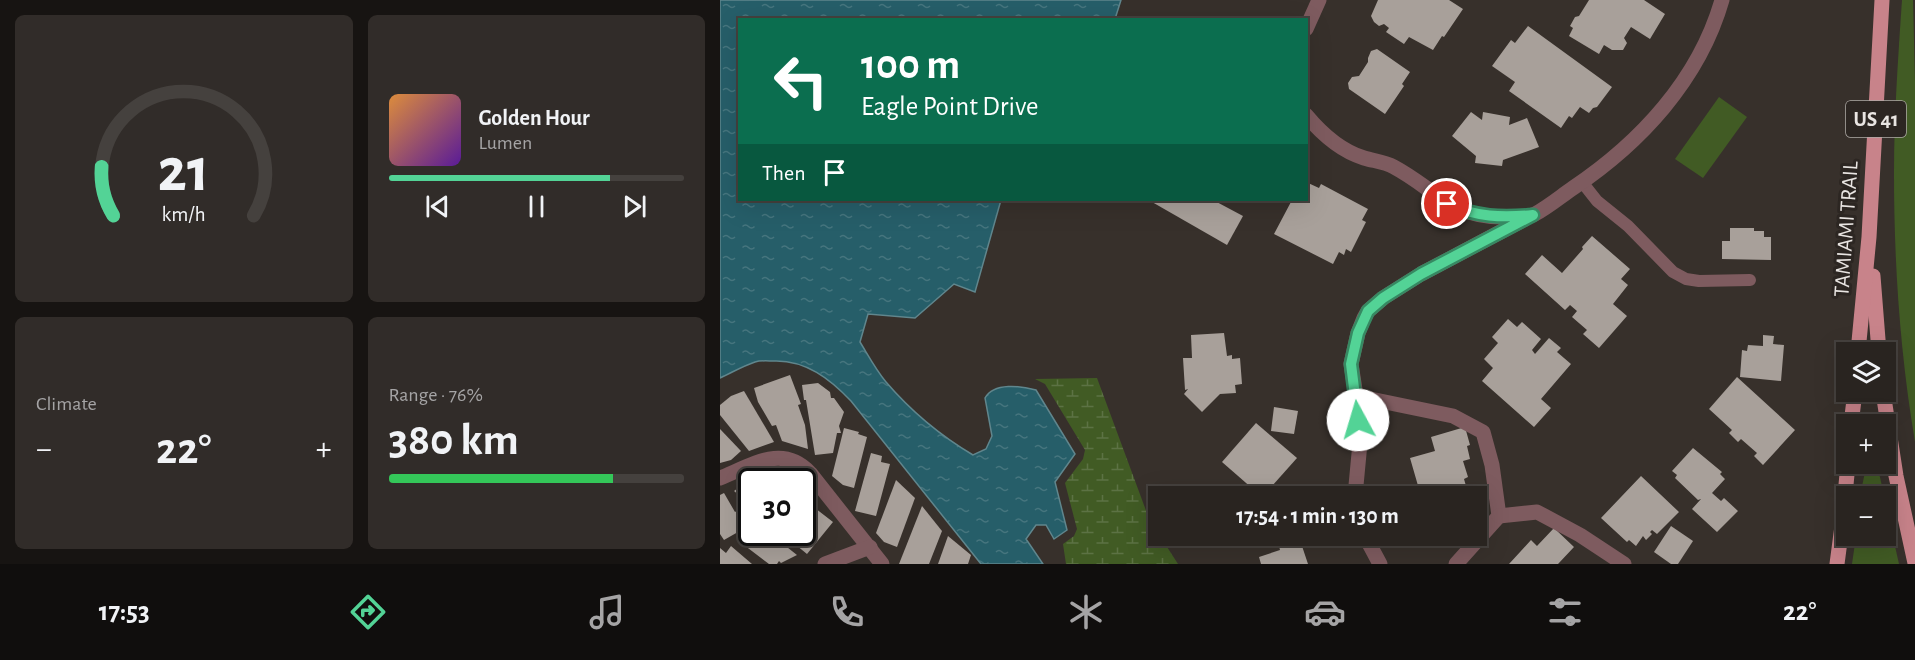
<!DOCTYPE html>
<html lang="en">
<head>
<meta charset="utf-8">
<style>
  body { margin:0; font-family:"Alegreya Sans",sans-serif; background:#312c29; color:#f1f3f6; height:100vh; display:flex; flex-direction:column; font-size:22px; white-space:nowrap }
  * { box-sizing:border-box; margin:0 }
  p { font-size:20px; color:#a5a4a5 }
  .icon { flex:none; width:33px; height:33px; fill:none; stroke:currentColor; stroke-width:2; stroke-linecap:round; stroke-linejoin:round }
  .map { position:relative; flex:1; overflow:hidden }
  .panel { display:flex; flex-direction:column; gap:15px; padding:15px; background:#171412; width:720px }
  .panel>* { flex:none }
  .top-card { position:absolute; left:18px; top:18px; width:570px; height:183px; border-radius:0px; box-shadow:0 6px 24px #0002,0 0 0 2px #45413e; background:#0b6e4f; color:#fff; overflow:hidden }
  .controls { position:absolute; left:1116px; top:342px; display:grid; gap:12px }
  .controls a { display:grid; place-items:center; width:60px; height:60px; border-radius:0px; background:#292420; box-shadow:0 6px 24px #0002,0 0 0 2px #45413e; font-size:30px }
  .speed { position:absolute; left:18px; top:468px; display:flex; gap:12px; font-size:30px; font-weight:700; text-align:center }
  .speed>* { display:grid; place-content:center; width:78px; height:78px; border-radius:50%; background:#292420; box-shadow:0 6px 24px #0002,0 0 0 2px #45413e; line-height:1 }
  .speed .limit { border:3px solid #111; border-radius:9px; background:#fff; color:#111 }
  .pin { position:absolute; display:grid; place-items:center; width:51px; height:51px; color:#fff; margin:-26px; border:3px solid #fff; border-radius:50%; box-shadow:0 2px 6px #0007 }
  .me { position:absolute; width:66px; margin:-33px; rotate:354deg; stroke-linejoin:round; filter:drop-shadow(0 0 4px #0008) }
  .turn { display:flex; align-items:center; gap:21px; height:126px; padding:0 24px; font-size:27px }
  .turn .icon { width:78px; height:78px; stroke-width:2.5 }
  .turn b { display:block; font-size:42px; line-height:51px }
  .then { display:flex; align-items:center; height:57px; padding:0 24px; background:#0003; gap:12px; font-size:22px }
  .big { font-size:45px; font-weight:700; line-height:1.1 }
  .panel .card { flex:1; display:flex; flex-direction:column; justify-content:center; gap:9px; min-width:0; padding:0 21px; border-radius:9px; background:#312c29 }
  .panel .dial { align-items:center; gap:0 }
  .dial svg { height:156px; overflow:visible; fill:none; stroke:#45413e; stroke-width:7; stroke-linecap:round; text-anchor:middle }
  .dial text { fill:#f1f3f6; stroke:none }
  .song { display:flex; align-items:center; gap:18px }
  .cover { width:72px; height:72px; border-radius:9px; background:linear-gradient(135deg,hsl(30 70% 55%),hsl(270 70% 35%)) }
  .played { height:6px; border-radius:3px; background:linear-gradient(90deg,#53d396 75%,#45413e 75%) }
  .keys { display:flex; justify-content:space-around; direction:ltr }
  .heat { display:flex; justify-content:space-between; align-items:center; font-size:33px; direction:ltr }
  .charge { height:9px; border-radius:4px; background:linear-gradient(90deg,#34c759 76%,#45413e 0) }
  .panel .tiles { flex:1; display:grid; gap:15px; grid-template-columns:repeat(2,1fr) }
  .trip { position:absolute; left:428px; top:486px; width:339px; height:60px; border-radius:0px; background:#292420; box-shadow:0 6px 24px #0002,0 0 0 2px #45413e; font-weight:700; line-height:60px; text-align:center }
  .menu { display:flex; height:96px; justify-content:space-around; align-items:center; background:#100e0d; color:#a5a4a5 }
  .menu .icon { width:42px; height:42px }
  .menu .active { color:#53d396 }
  .menu b { font-size:27px; color:#f1f3f6 }
  main { display:flex; flex:1; min-height:0 }
  .map>svg:first-child { display:block }
  .green { fill:#415b24 }
  .wetland { fill:url(#wetland-marsh) }
  .water { fill:url(#water-ripples); stroke:#60868d; stroke-width:1.5 }
  .building { fill:#a8a09a }
  .lines { fill:none; stroke-linecap:round; stroke-linejoin:round }
  .lane { stroke:#7e5b5f; stroke-width:12 }
  .street { stroke:#7e5b5f; stroke-width:15 }
  .primary { stroke:#c8838a; stroke-width:15 }
  .route-casing { stroke:#368962; stroke-width:15 }
  .route { stroke:#53d396; stroke-width:10 }
  .labels { text-anchor:middle; dominant-baseline:central; stroke-width:6; stroke-linejoin:round; paint-order:stroke }
  .shield { fill:#2c2622; stroke:#b0aca8; stroke-width:1.5 }
  .shield-label { font-size:21px; font-weight:bold; fill:#e9e5e2 }
  .street-label { font-size:22px; fill:#e9e5e2; stroke:#2c2622 }
</style>
</head>
<body>
<main>
<section class="panel">
<div class="tiles">
<div class="card dial"><svg viewBox="0 0 100 80">
<path d="M14 69A42 42 0 1 1 86 69"/>
<path d="M14 69A42 42 0 0 1 8 44" stroke="#53d396"/>
<text x="50" y="56" font-size="32" font-weight="700">21</text>
<text x="50" y="72" font-size="11">km/h</text>
</svg></div>
<div class="card">
<div class="song"><i class="cover"></i><div><b>Golden Hour</b><p>Lumen</p></div></div>
<div class="played"></div>
<div class="keys"><svg class="icon" aria-label="previous" viewBox="0 0 24 24"><path d="M18 5L8 12l10 7zM5 5v14"/></svg><svg class="icon" aria-label="pause" viewBox="0 0 24 24"><path d="M8 5v14M16 5v14"/></svg><svg class="icon" aria-label="next" viewBox="0 0 24 24"><path d="M6 5l10 7-10 7zM19 5v14"/></svg></div>
</div>
<div class="card"><p>Climate</p>
<div class="heat"><a>−</a><b class="big">22°</b><a>+</a></div>
</div>
<div class="card"><p>Range · 76%</p><b class="big">380 km</b><div class="charge"></div></div>
</div>
</section>
<div class="map">
<svg width="1195" height="564" viewBox="0 0 1195 564">
  <defs>
    <pattern id="wetland-marsh" width="20" height="14" patternUnits="userSpaceOnUse" patternTransform="scale(1.5)"><rect width="20" height="14" fill="#415b24"/><path d="M1 5h8M5 5V1M11 12h8M15 12V8" fill="none" stroke="#5c7244"/></pattern>
    <pattern id="water-ripples" width="26" height="14" patternUnits="userSpaceOnUse" patternTransform="scale(1.5)"><rect width="26" height="14" fill="#265e69"/><path d="M2 4q2-2 4 0t4 0M15 11q2-2 4 0t4 0" fill="none" stroke="#46757e"/></pattern>
  </defs>
  <rect width="100%" height="100%" fill="#37302b"/>
  <!-- green -->
  <g class="green">
    <path d="M1182 0H1193L1195 82V442C1180 353 1174 264 1174 173 1174 116 1178 58 1182 0Z"/>
    <path d="M999 97 1027 117 983 178 955 159Z"/>
    <path d="M1148 468 1156 469 1160 477 1164 496H1140L1145 472Z"/>
    <path d="M1166 506 1179 564H1132L1136 536H1166Z"/>
  </g>
  <!-- wetland -->
  <path class="wetland" d="M377 378 428 516 438 536H440L458 564H346L343 544 354 536 357 529 345 483 363 459 365 450 325 384 315 379Z"/>
  <!-- water -->
  <path class="water" d="M0 0H401L395 19 20 20V200H281L255 292 234 284 195 318 148 314 140 342C148 355 156 370 166 382 190 410 221 436 253 455L266 449 272 436 265 398C274 382 301 386 316 390L355 454 335 482 347 530 334 539 326 525H316L306 539 323 564H261L131 401C110 379 86 360 54 361 48 361 41 360 35 362 23 366 11 373 0 378Z"/>
  <!-- building -->
  <g class="building">
    <path d="M658 0H729L743 9 724 37 722 36 713 50 689 37 684 44 666 32 669 28 664 24 659 26 654 22 651 16Z"/>
    <path d="M869 0H924L945 14 930 39 911 27 904 38 907 43 903 50H892L884 45 879 54 849 36 853 28 850 26 855 17 859 16Z"/>
    <path d="M808 26 892 87 877 107 873 108 869 113 860 107 852 118 849 116 841 128 789 91 795 82 772 66 791 40 795 43Z"/>
    <path d="M657 49 690 72 682 84 684 86 665 114 629 89 628 83 632 77 639 76 648 62V58L651 51Z"/>
    <path d="M751 112 762 120 763 112 790 117 789 125 807 118 819 147 783 160 782 166 755 163 756 156 732 136Z"/>
    <path d="M586 182 599 188 601 184 648 209 642 220 646 222 631 252 626 249 624 255 619 252 613 264 554 234 572 200H586Z"/>
    <path d="M433 200H493L523 216 507 245 432 202Z"/>
    <path d="M1010 228H1034V231H1044V237H1051V260L1002 259V241H1010Z"/>
    <path d="M872 236 910 269 901 279 908 285 893 304 907 316 879 348 863 334 867 330 852 317 857 311 850 305 845 310 805 274 822 255 842 273 863 249 862 247Z"/>
    <path d="M788 319 797 327 802 322 821 339 812 350 815 354 829 338 841 348 837 352 851 364 821 399 831 408 814 427 762 381 773 368 764 359 778 343 772 337Z"/>
    <path d="M504 333 507 356 512 355V359L520 358 522 384 515 385 516 393 500 394 482 412 464 394 468 389 465 390 463 358H472L471 335Z"/>
    <path d="M1043 335 1054 336 1053 344 1064 345 1061 381 1020 377 1022 350 1027 351 1028 345 1043 346Z"/>
    <path d="M70 375 81 404 78 405 85 425 88 449 62 441 56 425 52 426 38 402 34 388Z"/>
    <path d="M1017 377 1075 430 1043 465 1034 456 1037 453 1021 439 1018 442 1009 433 1012 430 989 409Z"/>
    <path d="M98 383 110 392 111 398H114L124 412 119 426 121 433H117L113 453 95 455 86 400H84L82 385Z"/>
    <path d="M24 391 54 442 29 451 0 415V405L11 396Z"/>
    <path d="M554 407 578 411 574 434 551 431Z"/>
    <path d="M536 423 577 458 543 496H541L502 462Z"/>
    <path d="M745 427 750 445 747 446 750 459 743 461 748 477 744 479 748 493 745 494V496H701L690 458 715 451 711 437Z"/>
    <path d="M124 428 139 432 138 434 147 437 134 488 123 485 112 476Z"/>
    <path d="M0 429 21 451 11 460 0 463Z"/>
    <path d="M973 448 1002 472 1000 474 1005 479 992 493 1001 501 1004 498 1018 511 997 532 972 509 981 499 978 500 955 478 957 475 952 471Z"/>
    <path d="M151 453 162 456 161 462 170 464 156 516 135 511Z"/>
    <path d="M63 473 73 482H50L54 477 57 480Z"/>
    <path d="M921 476 959 512 937 534 932 530 930 532 932 534 926 540 923 536 916 546 909 540 907 542 881 518Z"/>
    <path d="M176 480 195 498 177 547 164 542 156 533Z"/>
    <path d="M25 483 32 489V506L14 491Z"/>
    <path d="M4 493 15 512 24 507 32 520V524L4 540 0 534V495Z"/>
    <path d="M82 498 113 522 87 554 60 532H82Z"/>
    <path d="M202 506 222 531 209 564H179Z"/>
    <path d="M951 526 973 541 958 564H951L934 552Z"/>
    <path d="M834 528 854 547 838 564H789L811 540 817 546Z"/>
    <path d="M34 532H48L77 555 61 563 59 561 57 564H49L24 545Z"/>
    <path d="M228 536 251 555 248 564H218Z"/>
    <path d="M580 540 588 564H541L539 557 560 550 559 546Z"/>
    <path d="M11 546 32 564H0V548L6 553Z"/>
  </g>
  <g class="lines">
    <!-- lane -->
    <path class="lane" d="M862 182 877 201 908 226 953 272 966 279 979 281 1030 280"/>
    <!-- street -->
    <g class="street">
      <path d="M586 29 599 0"/>
      <path d="M586 115C601 133 621 151 644 158 654 161 665 162 674 167 715 189 730 217 783 217 792 218 807 218 815 214 828 207 840 197 853 188 920 143 979 80 1002 0"/>
      <path d="M636 396 733 416 763 432 772 465 779 516 736 564"/>
      <path d="M0 478C31 466 62 443 90 473L162 564"/>
      <path d="M635 496 640 443 636 396 631 364 638 333 644 318 648 311 663 298 701 274 805 219"/>
      <path d="M779 516 817 512 860 535 904 564"/>
      <path d="M645 536 660 564"/>
      <path d="M105 564 150 547"/>
    </g>
    <!-- primary -->
    <g class="primary">
      <path d="M1153 276 1159 352"/>
      <path d="M1138 352 1149 237 1162 0"/>
      <path d="M1163 392 1176 476 1195 563"/>
      <path d="M1131 424 1135 392"/>
      <path d="M1117 564 1122 526 1128 464"/>
    </g>
  </g>
  <g class="lines">
    <!-- route casing -->
    <g class="route-casing">
      <path id="route" d="M638 420 631 364 638 333 648 311 663 298 701 274 813 215C781 218 757 217 727 204"/>
    </g>
    <!-- route -->
    <use href="#route" class="route"/>
  </g>
  <g class="labels">
    <!-- shield labels -->
    <rect class="shield" x="1126" y="101" width="60" height="36" rx="4.5"/>
    <g class="shield-label">
      <text x="1156" y="119">US 41</text>
    </g>
    <!-- street labels -->
    <g class="street-label">
      <text transform="translate(1126 229) rotate(-86)">TAMIAMI TRAIL</text>
    </g>
  </g>
</svg>
<div class="controls">
<a><svg class="icon" aria-label="layers" viewBox="0 0 24 24"><path d="M12 4l9 5-9 5-9-5zM3 14l9 5 9-5"/></svg></a>
<a>+</a>
<a>−</a>
</div>
<div class="speed"><div class="limit">30</div></div>
<div class="pin" style="left:727px;top:204px;background:#d93025"><svg class="icon" aria-label="arrive" viewBox="0 0 24 24"><path d="M6 21V4h12l-3 4 3 4H6"/></svg></div>
<svg class="me" style="left:638px;top:420px" viewBox="-20 -20 40 40"><circle r="19" fill="#fff"/><path d="M0-13L10 11 0 6-10 11z" fill="#53d396"/></svg>
<div class="trip">17:54 · 1 min · 130 m</div>
<div class="top-card">
<div class="turn"><svg class="icon" aria-label="left" viewBox="0 0 24 24"><path d="M17 20v-9H6M10 6l-5 5 5 5"/></svg><div><b>100 m</b>Eagle Point Drive</div></div>
<div class="then">Then<svg class="icon" aria-label="arrive" viewBox="0 0 24 24"><path d="M6 21V4h12l-3 4 3 4H6"/></svg></div>
</div>
</div>
</main>
<nav class="menu">
<b>17:53</b>
<svg class="icon active" aria-label="directions" viewBox="0 0 24 24"><path d="M12 3l9 9-9 9-9-9zM9 14v-3h6M13 9l2 2-2 2"/></svg>
<svg class="icon" aria-label="music" viewBox="0 0 24 24"><path d="M9 18V5l10-2v13"/><circle cx="6" cy="18" r="3"/><circle cx="16" cy="16" r="3"/></svg>
<svg class="icon" aria-label="phone" viewBox="0 0 24 24"><path d="M5 4h4l2 5-3 2q2 4 5 5l2-3 5 2v4C11 20 4 13 5 4z"/></svg>
<svg class="icon" aria-label="climate" viewBox="0 0 24 24"><path d="M12 3v18M4 7l16 10M4 17L20 7"/></svg>
<svg class="icon" aria-label="car" viewBox="0 0 24 24"><path d="M5 17H2v-5l4-1 3-4h7l3 4 3 1v5h-3M9 17h6M6 11h13"/><circle cx="7" cy="17" r="2"/><circle cx="17" cy="17" r="2"/></svg>
<svg class="icon" aria-label="filters" viewBox="0 0 24 24"><path d="M4 7h16M4 17h16"/><circle cx="9" cy="7" r="2"/><circle cx="15" cy="17" r="2"/></svg>
<b>22°</b>
</nav>
</body>
</html>
